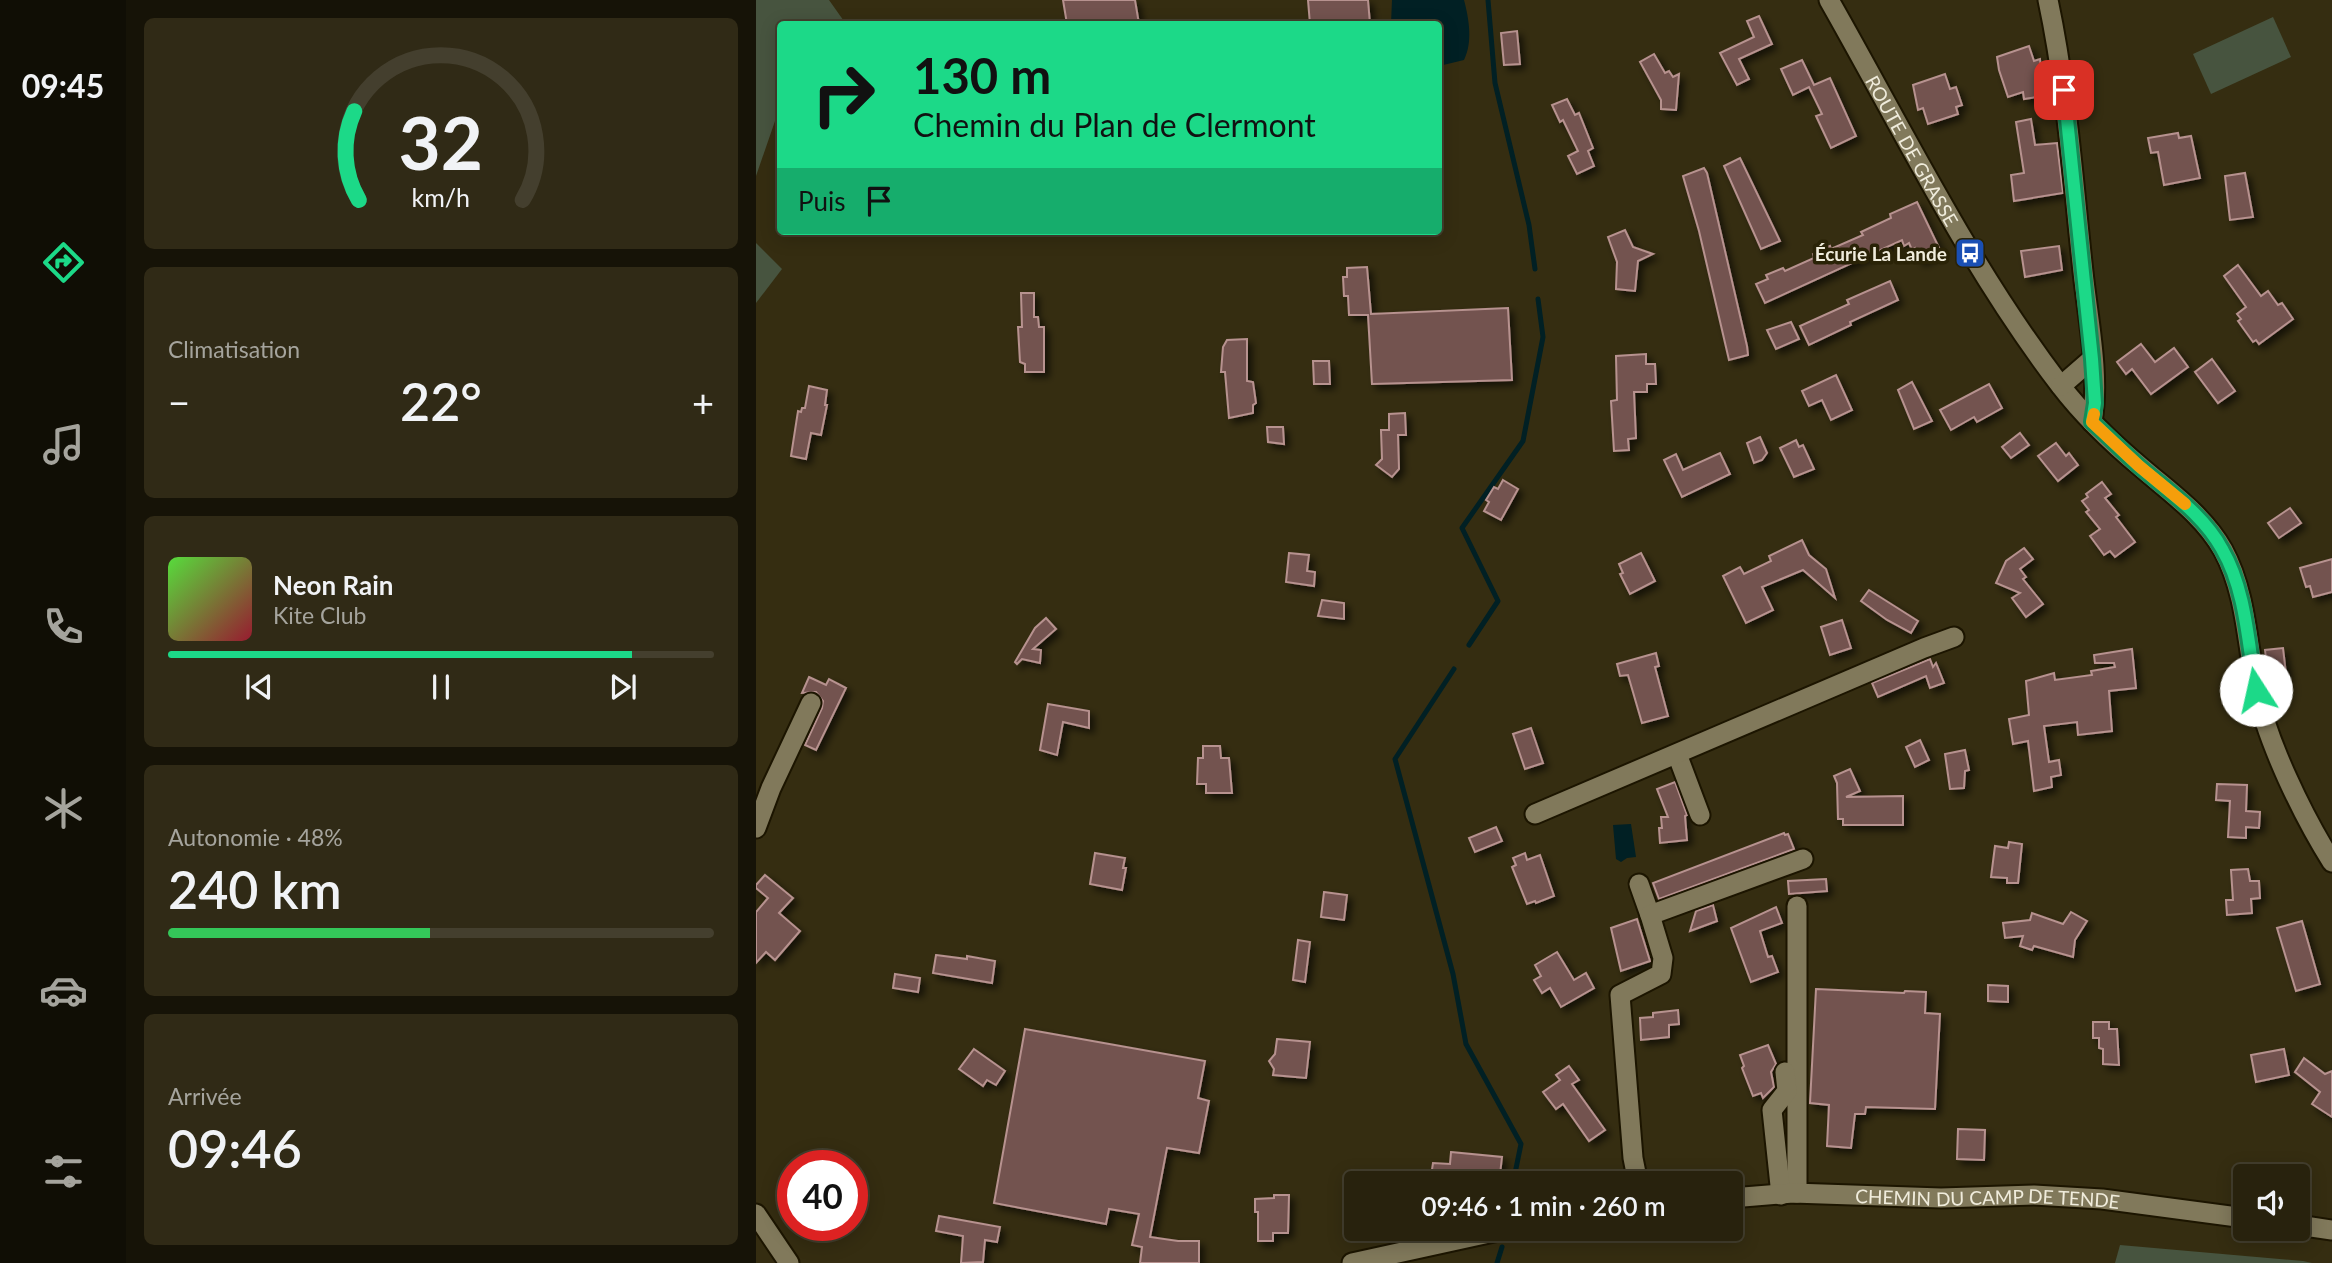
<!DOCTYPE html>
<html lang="fr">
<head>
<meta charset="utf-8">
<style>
  body { margin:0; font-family:Lato,sans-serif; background:#302a16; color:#f1f3f6; height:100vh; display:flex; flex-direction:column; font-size:26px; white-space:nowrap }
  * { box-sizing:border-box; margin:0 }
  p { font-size:23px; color:#a5a49d }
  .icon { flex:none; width:38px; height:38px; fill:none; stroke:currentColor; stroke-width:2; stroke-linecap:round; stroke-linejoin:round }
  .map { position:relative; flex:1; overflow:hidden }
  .details { display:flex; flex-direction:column; gap:18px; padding:18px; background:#161307; width:630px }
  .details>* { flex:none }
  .hud { position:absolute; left:21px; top:21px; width:665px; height:214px; border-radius:7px; box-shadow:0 4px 18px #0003,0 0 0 2px #443f2e; background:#1cd988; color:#111; overflow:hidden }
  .buttons { position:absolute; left:1477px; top:1164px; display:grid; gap:14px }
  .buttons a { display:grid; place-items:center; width:77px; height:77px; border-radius:7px; background:#28220d; box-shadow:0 4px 18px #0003,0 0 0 2px #443f2e; font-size:35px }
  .speed { position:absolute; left:21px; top:1150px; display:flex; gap:14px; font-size:35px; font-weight:700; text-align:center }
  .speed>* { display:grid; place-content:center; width:91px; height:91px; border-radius:50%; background:#28220d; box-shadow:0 4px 18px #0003,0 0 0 2px #443f2e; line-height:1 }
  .speed .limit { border:10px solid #d22; background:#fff; color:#111 }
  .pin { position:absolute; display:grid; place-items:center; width:60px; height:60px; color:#fff; margin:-30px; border-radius:14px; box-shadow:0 4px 10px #0006 }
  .me { position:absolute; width:77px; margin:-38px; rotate:350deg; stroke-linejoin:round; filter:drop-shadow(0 0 5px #0008) }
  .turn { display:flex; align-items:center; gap:24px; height:147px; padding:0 21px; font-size:32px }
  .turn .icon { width:91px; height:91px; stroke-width:2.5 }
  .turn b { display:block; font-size:49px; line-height:60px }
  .then { display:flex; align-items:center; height:66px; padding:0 21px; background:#0003; gap:14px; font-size:26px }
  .big { font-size:52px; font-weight:600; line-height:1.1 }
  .details .card { flex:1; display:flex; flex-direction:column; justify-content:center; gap:10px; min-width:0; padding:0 24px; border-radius:10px; background:#302a16 }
  .details .dial { align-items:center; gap:0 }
  .dial svg { height:182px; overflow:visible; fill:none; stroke:#443f2e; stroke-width:7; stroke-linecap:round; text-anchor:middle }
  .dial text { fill:#f1f3f6; stroke:none }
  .song { display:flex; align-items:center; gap:21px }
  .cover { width:84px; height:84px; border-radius:10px; background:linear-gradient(135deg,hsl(110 70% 55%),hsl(350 70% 35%)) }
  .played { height:7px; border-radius:4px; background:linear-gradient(90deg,#1cd988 85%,#443f2e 85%) }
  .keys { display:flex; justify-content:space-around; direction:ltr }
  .heat { display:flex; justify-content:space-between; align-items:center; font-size:38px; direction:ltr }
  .charge { height:10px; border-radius:5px; background:linear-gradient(90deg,#34c759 48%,#443f2e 0) }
  .trip { position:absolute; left:588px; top:1171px; width:399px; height:70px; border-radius:7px; background:#28220d; box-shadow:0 4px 18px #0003,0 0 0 2px #443f2e; font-weight:600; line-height:70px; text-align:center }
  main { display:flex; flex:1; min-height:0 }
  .tab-bar { display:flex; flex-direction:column; width:126px; justify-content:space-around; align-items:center; background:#100e05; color:#a5a49d }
  .tab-bar .icon { width:49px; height:49px }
  .tab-bar .on { color:#1cd988 }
  .tab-bar b { font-size:32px; color:#f1f3f6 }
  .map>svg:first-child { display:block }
  .green { fill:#47543f }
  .water { fill:#012024 }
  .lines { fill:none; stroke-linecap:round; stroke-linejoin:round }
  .stream { stroke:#012024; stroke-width:5 }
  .building { fill:#73524f; stroke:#b7928f; stroke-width:2; filter:url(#shadow) }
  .minor-casing { stroke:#1c1500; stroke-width:23 }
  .minor { stroke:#81795b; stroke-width:19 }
  .route-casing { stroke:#128d58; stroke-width:18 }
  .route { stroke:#1cd988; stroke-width:12 }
  .slow { stroke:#f59e0b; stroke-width:12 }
  .labels { text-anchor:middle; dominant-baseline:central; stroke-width:7; stroke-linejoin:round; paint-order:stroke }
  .street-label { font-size:19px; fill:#f0ecdc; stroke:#2a2307 }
  .poi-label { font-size:19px; font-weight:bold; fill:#f0ecdc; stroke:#2a2307; text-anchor:end }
</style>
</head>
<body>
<main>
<nav class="tab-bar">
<b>09:45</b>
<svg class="icon on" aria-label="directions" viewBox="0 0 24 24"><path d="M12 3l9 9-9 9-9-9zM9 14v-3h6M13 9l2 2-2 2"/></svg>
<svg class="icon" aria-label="music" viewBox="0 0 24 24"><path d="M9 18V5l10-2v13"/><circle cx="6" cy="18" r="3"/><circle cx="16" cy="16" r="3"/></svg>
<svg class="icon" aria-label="phone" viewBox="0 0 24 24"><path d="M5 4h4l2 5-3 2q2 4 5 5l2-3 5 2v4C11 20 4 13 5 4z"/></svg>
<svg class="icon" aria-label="climate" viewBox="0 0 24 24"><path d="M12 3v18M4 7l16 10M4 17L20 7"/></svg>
<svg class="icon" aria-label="car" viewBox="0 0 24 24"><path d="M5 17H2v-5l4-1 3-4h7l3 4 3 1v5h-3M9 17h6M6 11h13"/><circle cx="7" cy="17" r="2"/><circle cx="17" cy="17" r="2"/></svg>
<svg class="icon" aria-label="filters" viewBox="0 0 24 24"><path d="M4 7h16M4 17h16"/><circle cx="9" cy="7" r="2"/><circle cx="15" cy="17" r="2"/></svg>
</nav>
<section class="details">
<div class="card dial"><svg viewBox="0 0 100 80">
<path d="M14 69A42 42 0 1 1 86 69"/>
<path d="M14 69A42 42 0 0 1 12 30" stroke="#1cd988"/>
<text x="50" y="56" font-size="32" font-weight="700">32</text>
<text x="50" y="72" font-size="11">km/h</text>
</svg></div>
<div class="card"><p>Climatisation</p>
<div class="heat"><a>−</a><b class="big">22°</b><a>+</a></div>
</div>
<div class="card">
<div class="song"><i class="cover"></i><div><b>Neon Rain</b><p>Kite Club</p></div></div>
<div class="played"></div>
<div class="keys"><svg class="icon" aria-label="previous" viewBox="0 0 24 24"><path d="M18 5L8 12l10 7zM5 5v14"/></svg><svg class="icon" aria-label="pause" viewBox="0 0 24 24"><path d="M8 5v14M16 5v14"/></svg><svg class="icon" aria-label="next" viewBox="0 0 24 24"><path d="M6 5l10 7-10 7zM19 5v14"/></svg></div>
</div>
<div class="card"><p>Autonomie · 48%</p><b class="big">240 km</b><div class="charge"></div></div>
<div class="card"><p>Arrivée</p><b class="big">09:46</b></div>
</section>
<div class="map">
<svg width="1576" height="1263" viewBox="0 0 1576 1263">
  <defs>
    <filter id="shadow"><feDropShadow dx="4.5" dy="4.5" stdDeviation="3.5" flood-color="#0009"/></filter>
  </defs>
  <rect width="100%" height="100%" fill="#352d11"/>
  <!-- green -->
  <g class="green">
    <path d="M0 0H73L90 24H24V120L19 121 0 176Z"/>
    <path d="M1517 17 1535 57 1455 94 1437 54Z"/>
    <path d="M0 243 26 269 0 303Z"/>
    <path d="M1364 1245 1547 1261 1556 1263H1359Z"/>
  </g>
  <!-- water -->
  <g class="water">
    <path d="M636 0H708C713 19 717 42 708 60L683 66 682 24H635Z"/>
    <path d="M875 824 880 857 871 858 865 862 860 859 857 825Z"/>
  </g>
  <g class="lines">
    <!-- stream -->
    <g class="stream">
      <path d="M732 0 739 83 773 225 779 269"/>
      <path d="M713 645 742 601 706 528 767 441 787 337 782 299"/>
      <path d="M698 669 639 759 697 974 710 1044 765 1144 757 1183"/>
      <path d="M741 1263 746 1247"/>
    </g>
  </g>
  <!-- building -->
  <g class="building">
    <path d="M307 0H379L383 24H311Z"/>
    <path d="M552 0H612L614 24H554Z"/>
    <path d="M1003 16 1016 44 983 59 993 79 981 85 964 53 998 37 991 21Z"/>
    <path d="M761 31 764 64 748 65 745 33Z"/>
    <path d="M1273 46 1278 61 1284 59 1287 96 1268 99 1267 92 1252 97 1243 70 1241 57Z"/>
    <path d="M898 54 909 73 913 71 917 77 923 74 920 110 905 109V100L884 62Z"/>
    <path d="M1046 60 1058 85 1074 78 1100 136 1075 148 1060 116 1066 114 1053 87 1037 95 1025 69Z"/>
    <path d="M1189 74 1194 89 1200 87 1206 105 1200 107 1202 114 1172 124 1167 108 1162 110 1157 85Z"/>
    <path d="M811 99 819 115 823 113 837 148 832 151 838 166 821 174 812 156 822 151 807 120 804 122 796 105Z"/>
    <path d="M1275 119 1279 145 1301 143 1307 193 1258 201 1255 175 1268 173 1260 122Z"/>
    <path d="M1422 133 1423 138 1435 136 1444 178 1408 185 1402 152 1395 153 1392 138Z"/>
    <path d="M984 158 1024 241 1005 249 968 166Z"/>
    <path d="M948 168 951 173 991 346 992 355 973 360 943 231 927 176Z"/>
    <path d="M1489 173 1497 217 1474 220 1469 176Z"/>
    <path d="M1161 202 1185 252 1164 261 1159 248 1156 250 1153 243 1148 246 1146 240 1009 303 1000 284 1012 279 1010 275 1027 268 1029 271 1058 258 1057 254 1074 246 1075 249 1107 235 1105 232 1135 218 1134 214Z"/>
    <path d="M869 230 877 247 897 254 882 261 879 291 860 289 861 262 852 237Z"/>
    <path d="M1303 246 1306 270 1269 277 1265 251Z"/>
    <path d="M1482 265 1505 296 1512 291 1522 305 1526 303 1537 319 1503 344 1500 340 1497 342 1482 321 1485 319 1481 314 1490 307 1468 276Z"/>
    <path d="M611 267 615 314 752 308 756 380 616 384 612 315H593L592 296H588L587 277H591V268Z"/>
    <path d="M1134 281 1142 300 1094 322 1095 325 1053 345 1044 326 1093 304 1091 300Z"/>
    <path d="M265 293H278V317H282L283 327H288V372H269V364L264 362 262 327H266Z"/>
    <path d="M1035 322 1043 339 1020 349 1011 330Z"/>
    <path d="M491 339V381L497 382 500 403 497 405V413L473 418 469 372H465L467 347 471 340Z"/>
    <path d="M1385 344 1399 362 1418 348 1432 367 1395 394 1376 369 1370 374 1361 362Z"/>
    <path d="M890 354V364H899L900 384H891V392H878L880 438 872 439 873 450 858 451 855 401 861 400 860 356Z"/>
    <path d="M1456 359 1479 391 1462 403 1439 372Z"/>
    <path d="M557 361H573L574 384H558Z"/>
    <path d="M1080 375 1096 410 1075 420 1066 400 1053 406 1046 391Z"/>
    <path d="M1156 382 1176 421 1158 429 1142 390Z"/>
    <path d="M1233 384 1246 408 1221 422 1218 417 1195 430 1184 410Z"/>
    <path d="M53 386 71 390 69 405H71L65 435 55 433 50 459 35 456 42 411 45 412 46 408H49Z"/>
    <path d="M649 413 650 435H642L643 469 636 477 620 465 626 459 625 430H633V414Z"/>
    <path d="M511 427H527L528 444 512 442Z"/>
    <path d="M1264 433 1273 445 1255 458 1246 447Z"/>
    <path d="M1004 437 1011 453 1006 460 998 463 991 443Z"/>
    <path d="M1040 440 1043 447 1047 445 1058 469 1038 477 1024 448Z"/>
    <path d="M1300 443 1310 456 1313 453 1322 465 1302 481 1282 456Z"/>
    <path d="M964 453 974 474 926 497 908 460 920 454 927 470Z"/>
    <path d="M747 480 762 489 745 520 728 511 733 502 730 500 738 487 742 489Z"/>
    <path d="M1346 482 1355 494 1349 498 1363 515 1360 517 1379 542 1359 557 1354 551 1348 555 1334 536 1344 529 1330 512 1333 510 1326 501 1332 497 1330 494Z"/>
    <path d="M1534 508 1545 523 1523 538 1512 523Z"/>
    <path d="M1046 540 1053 555 1070 569 1079 598 1047 570 1006 587 1017 610 990 623 967 576 984 567 988 574 1015 561 1013 556Z"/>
    <path d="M1268 548 1277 559 1264 569 1270 577 1267 579 1287 604 1270 617 1256 598 1264 593 1240 583 1250 561Z"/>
    <path d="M533 553 553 555 551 571 559 572 558 586 530 582Z"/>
    <path d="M885 553 899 581 874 594 864 574 867 573 863 564Z"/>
    <path d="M1576 559V592L1557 597 1554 586 1550 587 1544 568Z"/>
    <path d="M1113 590 1162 621 1155 633 1131 620 1105 601Z"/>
    <path d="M566 600 588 603V619L562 616Z"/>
    <path d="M290 618 300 629 277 649 285 650 284 663 266 659 261 664 259 662 279 628Z"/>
    <path d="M1086 620 1095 648 1074 655 1065 627Z"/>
    <path d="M1527 648 1530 674 1512 676 1509 650Z"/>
    <path d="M1376 649 1380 688 1353 691 1356 731 1322 735 1321 722 1288 726 1293 762 1303 760 1305 775 1295 777 1296 787 1278 791 1272 741 1257 744 1253 719 1273 715 1270 681 1298 673 1299 680 1336 675 1335 671 1359 667 1358 663H1339L1338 655Z"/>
    <path d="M900 653 903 666 899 667 912 716 886 723 872 675 864 676 861 664Z"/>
    <path d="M1174 659 1177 667 1180 663 1188 683 1174 688 1170 676 1122 697 1116 683Z"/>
    <path d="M53 677 70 685 73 679 90 688 60 750 49 745 66 708 67 701 60 692 46 693Z"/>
    <path d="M292 704 333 711V728L307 722 301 755 284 750Z"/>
    <path d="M775 728 787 763 769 769 757 734Z"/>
    <path d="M1164 740 1173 760 1159 767 1150 747Z"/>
    <path d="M447 746H464L465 758H473L476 793H450V784H441L442 758H447Z"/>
    <path d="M1209 750 1213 770 1209 771 1208 788 1194 789 1189 754Z"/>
    <path d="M1094 769 1104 791 1090 797 1147 796V825H1087V819H1082L1081 783 1078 776Z"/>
    <path d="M919 782 931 815 929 816 931 840 904 843 903 828H906L905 817H912L901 789Z"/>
    <path d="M1461 784 1491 785 1490 811 1504 812 1503 828 1490 827V838L1472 837 1474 801 1460 800Z"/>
    <path d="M740 827 746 841 719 852 713 838Z"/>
    <path d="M1028 833 1029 835 1032 834 1038 849 903 899 897 883Z"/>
    <path d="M1253 842 1266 844 1262 883H1251V878L1235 877 1239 846 1252 848Z"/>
    <path d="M339 853 369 858 367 868H370L366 890 334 884Z"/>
    <path d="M769 853 771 860 784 855 798 896 780 903 779 901 771 904 756 867 760 865 757 858Z"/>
    <path d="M1492 869 1494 881H1503L1504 898 1495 899 1496 913 1471 915 1470 900H1477L1475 870Z"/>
    <path d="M9 875 37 898 23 913 44 931 19 960 10 952 0 963V912L12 898 0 888V885Z"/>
    <path d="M1070 879 1071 891 1033 894 1032 881Z"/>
    <path d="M568 892 591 895 588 920 565 917Z"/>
    <path d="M957 905 961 921 934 931 940 911Z"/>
    <path d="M1020 907 1026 923 1004 931 1012 957 1016 956 1022 972 995 982 975 928Z"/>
    <path d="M1315 912 1331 921 1319 940 1317 957 1278 946 1276 950 1264 946 1267 936 1249 938 1247 923 1274 920 1276 913 1307 924Z"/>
    <path d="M881 919 894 961 865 971 855 928Z"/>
    <path d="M1546 921 1564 984 1540 991 1521 928Z"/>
    <path d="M542 940 554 942 549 982 537 980Z"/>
    <path d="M801 952 818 980 830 973 838 988 805 1007 794 988 786 993 778 980 785 976 779 965Z"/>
    <path d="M180 955 211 959V956L239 961 236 983 177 973Z"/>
    <path d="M139 974 164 978 162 992 137 988Z"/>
    <path d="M1232 985 1252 986V1002L1232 1001Z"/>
    <path d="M1060 989 1148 993 1149 991 1170 992 1169 1013 1184 1014 1179 1109 1110 1107 1109 1114H1099L1095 1148 1071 1146 1073 1105 1054 1103Z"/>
    <path d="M922 1010 923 1024 913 1025V1037L885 1040 884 1018 897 1017V1013Z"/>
    <path d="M1337 1022H1353V1029H1361L1363 1065 1347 1064V1049L1343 1048V1038H1337Z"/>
    <path d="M269 1029 449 1061 442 1098 453 1101 443 1153 411 1148 394 1237 422 1241H443V1263H384L386 1247 376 1245 383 1214 353 1209 350 1224 238 1203Z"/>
    <path d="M521 1039 554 1042 550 1078 517 1075 518 1069 513 1061 519 1054Z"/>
    <path d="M1012 1045 1020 1064 1015 1072 1018 1087 1007 1098 1005 1093 997 1096 986 1068 988 1066 984 1055Z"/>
    <path d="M218 1049 249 1071 240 1085 231 1080 227 1086 203 1069Z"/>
    <path d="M1528 1049 1533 1075 1500 1082 1495 1055Z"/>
    <path d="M1548 1058 1569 1074 1576 1071V1117L1556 1104 1564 1092 1539 1072Z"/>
    <path d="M813 1066 823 1080 816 1084 849 1130 833 1141 807 1104 800 1109 787 1092 804 1080 800 1075Z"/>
    <path d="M1202 1129 1229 1130 1228 1160 1201 1159Z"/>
    <path d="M695 1152 746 1157 743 1183H705L675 1176 677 1163 694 1164Z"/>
    <path d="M518 1195H533L532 1233H517V1241H502V1212H499V1199L518 1198Z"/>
    <path d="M183 1216 244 1227 241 1242 229 1240 227 1262 205 1263 207 1236 180 1231Z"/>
  </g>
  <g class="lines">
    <!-- minor casing -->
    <g class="minor-casing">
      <g id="minor">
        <path id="s1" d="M1073 0C1147 130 1213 266 1304 385 1327 415 1356 443 1386 468 1415 493 1448 516 1467 550 1490 592 1491 643 1500 688 1511 742 1547 816 1576 862"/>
        <path d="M1292 0C1311 89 1317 181 1327 272 1332 319 1344 375 1336 422"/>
        <path d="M1305 386 1336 359"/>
        <path d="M921 754 944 815"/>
        <path d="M779 814 1168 648 1198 637"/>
        <path d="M0 828 15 788 55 703"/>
        <path d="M883 884 894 915"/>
        <path d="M882 1183 877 1158 864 995 905 974 907 958 894 915 1047 859"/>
        <path d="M1041 1193V906"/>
        <path d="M1025 1195 1016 1110 1031 1091 1029 1072"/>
        <path id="s2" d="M975 1198 1037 1193 1185 1198 1278 1195 1346 1199 1489 1218"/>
        <path d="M0 1214 33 1263"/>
        <path d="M1542 1225 1576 1230"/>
        <path d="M596 1263 756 1228"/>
      </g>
    </g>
    <!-- minor -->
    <use href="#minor" class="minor"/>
  </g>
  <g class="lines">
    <!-- route casing -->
    <g class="route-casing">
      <path id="route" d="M1308 90 1336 359 1339 403 1336 422C1352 436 1367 452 1383 466 1413 492 1447 514 1466 549 1490 590 1492 644 1500 690"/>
    </g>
    <!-- route -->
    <use href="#route" class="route"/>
    <!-- slow -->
    <path class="slow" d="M1338 414 1336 422 1383 466 1429 504"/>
  </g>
  <!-- icons -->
  <defs>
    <g id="bus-square" transform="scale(1.575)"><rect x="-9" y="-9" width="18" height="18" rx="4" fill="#1a4fb4" stroke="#2a2307"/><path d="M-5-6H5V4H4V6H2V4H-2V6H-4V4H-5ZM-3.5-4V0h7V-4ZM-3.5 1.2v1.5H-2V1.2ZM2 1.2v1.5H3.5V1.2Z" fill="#fff"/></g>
  </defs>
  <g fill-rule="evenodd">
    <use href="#bus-square" x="1214" y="253"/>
  </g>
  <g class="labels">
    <!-- street labels -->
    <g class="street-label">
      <text stroke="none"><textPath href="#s1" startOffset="172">ROUTE DE GRASSE</textPath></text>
      <text stroke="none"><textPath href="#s2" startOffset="257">CHEMIN DU CAMP DE TENDE</textPath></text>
    </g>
    <!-- poi labels -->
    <g class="poi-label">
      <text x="1191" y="253">Écurie La Lande</text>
    </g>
  </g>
</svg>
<div class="buttons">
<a><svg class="icon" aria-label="sound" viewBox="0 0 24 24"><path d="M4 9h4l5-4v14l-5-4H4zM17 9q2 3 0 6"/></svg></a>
</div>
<div class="speed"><div class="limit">40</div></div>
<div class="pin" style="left:1308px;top:90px;background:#d93025"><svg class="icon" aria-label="arrive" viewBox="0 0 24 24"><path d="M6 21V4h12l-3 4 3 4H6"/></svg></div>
<svg class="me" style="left:1500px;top:690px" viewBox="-20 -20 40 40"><circle r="19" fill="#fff"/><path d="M0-13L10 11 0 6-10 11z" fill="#1cd988"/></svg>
<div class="trip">09:46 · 1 min · 260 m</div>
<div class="hud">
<div class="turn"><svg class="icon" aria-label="right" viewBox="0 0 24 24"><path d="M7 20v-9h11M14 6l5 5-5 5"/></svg><div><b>130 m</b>Chemin du Plan de Clermont</div></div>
<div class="then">Puis<svg class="icon" aria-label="arrive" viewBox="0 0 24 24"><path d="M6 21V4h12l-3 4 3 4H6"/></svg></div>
</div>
</div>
</main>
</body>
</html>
